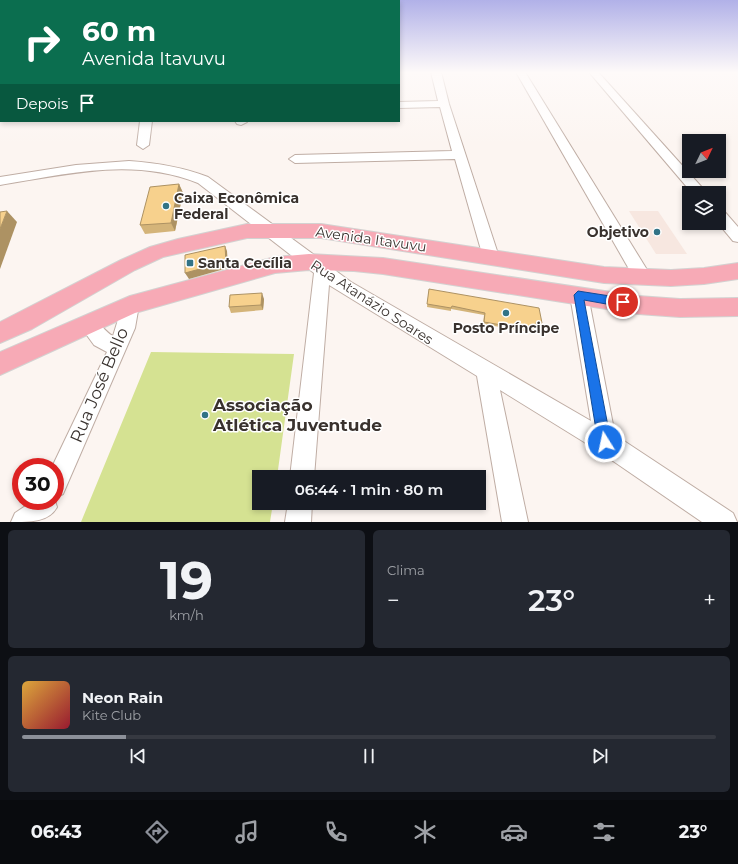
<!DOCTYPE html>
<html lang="pt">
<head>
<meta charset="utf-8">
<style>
  body { margin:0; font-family:Montserrat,sans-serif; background:#242831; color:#f1f3f6; height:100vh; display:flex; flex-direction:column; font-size:15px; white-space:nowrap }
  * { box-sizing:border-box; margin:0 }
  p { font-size:13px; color:#9ea1a6 }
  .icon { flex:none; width:22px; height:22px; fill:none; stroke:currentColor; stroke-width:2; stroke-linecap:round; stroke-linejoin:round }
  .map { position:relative; height:522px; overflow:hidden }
  .side { display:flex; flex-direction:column; gap:8px; padding:8px; background:#0d0f14; flex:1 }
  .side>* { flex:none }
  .top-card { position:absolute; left:0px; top:0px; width:400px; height:122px; box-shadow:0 2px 6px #0003; background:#0b6e4f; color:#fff; overflow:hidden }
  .needle { width:26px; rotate:47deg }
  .buttons { position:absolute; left:682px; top:134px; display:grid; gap:8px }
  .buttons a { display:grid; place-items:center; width:44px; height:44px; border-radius:0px; background:#171b24; box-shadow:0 2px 6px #0003; font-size:20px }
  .speed { position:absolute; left:12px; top:458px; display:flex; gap:8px; font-size:20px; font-weight:700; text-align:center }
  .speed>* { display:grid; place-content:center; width:52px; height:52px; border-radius:50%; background:#171b24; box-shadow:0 2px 6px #0003; line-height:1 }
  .speed .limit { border:6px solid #d22; background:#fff; color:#111 }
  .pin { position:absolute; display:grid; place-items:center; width:34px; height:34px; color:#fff; margin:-17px; border:2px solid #fff; border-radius:50%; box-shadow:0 1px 4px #0007 }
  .me { position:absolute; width:44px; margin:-22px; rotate:350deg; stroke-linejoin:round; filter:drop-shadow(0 0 3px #0008) }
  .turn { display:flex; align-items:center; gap:14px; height:84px; padding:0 16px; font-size:18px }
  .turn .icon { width:52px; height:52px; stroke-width:2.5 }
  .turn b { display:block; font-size:28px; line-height:34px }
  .then { display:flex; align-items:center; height:38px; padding:0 16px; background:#0003; gap:8px; font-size:15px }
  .big { font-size:30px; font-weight:600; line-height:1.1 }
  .side .card { flex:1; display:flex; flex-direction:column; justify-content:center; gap:6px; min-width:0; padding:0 14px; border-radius:6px; background:#242831 }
  .side .dial { align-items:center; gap:0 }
  .dial b { font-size:52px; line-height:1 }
  .song { display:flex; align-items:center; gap:12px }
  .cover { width:48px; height:48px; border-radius:6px; background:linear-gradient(135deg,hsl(40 70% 55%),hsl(350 70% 35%)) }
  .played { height:4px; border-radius:2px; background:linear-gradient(90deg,#8c9099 15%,#363941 15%) }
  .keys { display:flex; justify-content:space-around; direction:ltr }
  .heat { display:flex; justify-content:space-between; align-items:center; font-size:22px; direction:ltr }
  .side .tiles { flex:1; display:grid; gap:8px; grid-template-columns:1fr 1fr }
  .card:last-child { grid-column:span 2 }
  .trip { position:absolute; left:252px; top:470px; width:234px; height:40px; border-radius:0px; background:#171b24; box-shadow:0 2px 6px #0003; font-weight:600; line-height:40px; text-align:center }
  .dock { display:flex; height:64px; justify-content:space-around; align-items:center; background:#090b0e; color:#9ea1a6 }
  .dock .icon { width:28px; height:28px }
  .dock .selected { color:#8c9099 }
  .dock b { font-size:18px; color:#f1f3f6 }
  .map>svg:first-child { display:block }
  .built { fill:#f7e7e0 }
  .green { fill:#d5e292 }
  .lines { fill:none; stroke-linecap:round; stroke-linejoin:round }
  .minor-casing { stroke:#bfada4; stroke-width:2 }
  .major-casing { stroke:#d3d2d1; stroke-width:2 }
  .minor { fill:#fff; fill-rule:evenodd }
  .major { fill:#f7aab6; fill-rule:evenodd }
  .wall { fill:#d4b479 }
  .shaded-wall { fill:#ad9263 }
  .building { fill:#f7d18d; stroke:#ad9263 }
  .route { fill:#1a73e8; stroke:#114b97 }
  .poi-dot { fill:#327386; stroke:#fff; stroke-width:1.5 }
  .labels { text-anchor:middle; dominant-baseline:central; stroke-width:3; stroke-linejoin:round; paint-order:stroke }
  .poi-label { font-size:14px; font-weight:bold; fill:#39322e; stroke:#fff; text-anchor:start }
  .street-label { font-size:14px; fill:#39322e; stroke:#fff }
  .near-street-label { font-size:17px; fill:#39322e; stroke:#fff }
  .near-poi-label { font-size:17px; font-weight:bold; fill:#39322e; stroke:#fff; text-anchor:start }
</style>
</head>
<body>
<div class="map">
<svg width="738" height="522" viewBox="0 0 738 522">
  <rect width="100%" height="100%" fill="#fcf5f1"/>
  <!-- built -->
  <path class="built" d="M629 211H658L687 254H656Z"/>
  <!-- green -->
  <path class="green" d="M151 352 294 354 277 477H259V503H273L270 522H81Z"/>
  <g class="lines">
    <!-- minor casing -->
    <g class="minor-casing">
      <g id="minor">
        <path d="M431 72H441L449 104 499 257 497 261 491 263 485 261 483 257 455 159 295 163 289 159 295 155 452 151 440 107 399 108V102L438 101Z"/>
        <path d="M516 72H525L649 273 651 278 649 283 643 284 637 283Z"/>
        <path d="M589 72H598L707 193H692Z"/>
        <rect x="0" y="88" width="1" height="6"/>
        <path d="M140 121H152L149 145 143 149 137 145Z"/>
        <path d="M235 121H247V122L241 125 237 124Z"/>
        <path d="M129 161C157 163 182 167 208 177L351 282 591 421 570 295 573 290 579 288 585 290 588 295 615 435 733 513 737 522H702L597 450 500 390 528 522H502L477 376 329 285 314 477H290L314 273 198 183C132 157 68 174 0 185V177L76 165Z"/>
        <path d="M719 209 724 211 738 227V242L733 241 718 223Z"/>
        <path d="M130 298 136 300 139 305 135 328 63 494 55 498V467H52L107 352 94 345 78 323 81 318C96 312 101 330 113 336L124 300Z"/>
        <path d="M33 501H55L57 507C49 522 31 522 11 522L15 513Z"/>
        <path d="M288 503H312L311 522H285Z"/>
      </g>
    </g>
    <!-- major casing -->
    <g class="major-casing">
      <g id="major">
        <path d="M247 224H321L604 267 671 270 704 268 738 263V279L704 284 671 286 604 283 321 238H247L163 257 135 270 32 329 0 343V322L121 260 150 247 178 239Z"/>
        <path d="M309 254 383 258 638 296 680 299 738 298V316L680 317 638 314 383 274 354 271 309 270 275 273 135 313 0 375V352L130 296 275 257Z"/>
      </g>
    </g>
    <!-- minor -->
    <use href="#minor" class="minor"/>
    <!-- major -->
    <use href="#major" class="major"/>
  </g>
  <!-- wall -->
  <g class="wall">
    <path d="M179 184 183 193 175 231 145 234 140 225Z"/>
    <path d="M429 289 542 323 541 325H536L537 331 535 333 483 324 484 315 451 309V311L427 307Z"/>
    <path d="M264 299 263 310 231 313 229 307Z"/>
  </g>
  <!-- shaded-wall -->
  <g class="shaded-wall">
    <path d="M179 184 183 193 175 231 171 223Z"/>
    <path d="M7 211 17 222 0 269V229Z"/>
    <path d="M225 246 227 251 228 268 189 279 185 273Z"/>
    <path d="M262 293 264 299 263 310 261 305Z"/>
  </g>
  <!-- building -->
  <g class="building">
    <path d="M179 184 171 223 140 225 150 187Z"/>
    <path d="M7 211 0 229V212Z"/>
    <path d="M225 246 226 262 185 273V255Z"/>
    <path d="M429 289 539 308 542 323 536 322 537 331 484 322 485 313 452 306 451 308 427 304Z"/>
    <path d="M262 293 261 305 229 307 230 295Z"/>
  </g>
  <!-- sky -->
  <linearGradient id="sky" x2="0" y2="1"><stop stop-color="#b1b1e8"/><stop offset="0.5" stop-color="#fefaf9"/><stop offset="1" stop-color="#fefaf9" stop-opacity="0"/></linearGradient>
  <rect width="738" height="145" fill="url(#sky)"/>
  <!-- route -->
  <path class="route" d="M578 291 623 298 628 302 623 307 584 300 611 442 609 447 605 449 600 447 598 442 574 295Z"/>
  <!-- markers -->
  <g class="poi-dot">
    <circle cx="166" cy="206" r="4"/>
    <circle cx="657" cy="232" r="4"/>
    <rect x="186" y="259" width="8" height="8" rx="2"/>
    <circle cx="506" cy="313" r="4"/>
    <circle cx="205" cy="415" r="4"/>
  </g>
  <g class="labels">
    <!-- poi labels -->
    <g class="poi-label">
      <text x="174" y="198">Caixa Econômica<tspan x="174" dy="16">Federal</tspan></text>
      <text x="649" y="232" text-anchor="end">Objetivo</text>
      <text x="198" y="263">Santa Cecília</text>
      <text x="506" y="328" text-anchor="middle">Posto Príncipe</text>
    </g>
    <!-- street labels -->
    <g class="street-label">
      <text transform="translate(371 239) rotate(8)">Avenida Itavuvu</text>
      <text transform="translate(372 302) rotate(33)">Rua Atanázio Soares</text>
    </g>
    <!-- near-street labels -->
    <g class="near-street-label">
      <text transform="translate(99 385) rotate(-67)">Rua José Bello</text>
    </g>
    <!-- near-poi labels -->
    <g class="near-poi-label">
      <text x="213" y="405">Associação<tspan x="213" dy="20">Atlética Juventude</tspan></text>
    </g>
  </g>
</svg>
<div class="buttons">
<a><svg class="needle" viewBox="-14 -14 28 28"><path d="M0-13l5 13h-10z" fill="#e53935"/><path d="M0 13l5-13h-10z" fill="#9ea1a6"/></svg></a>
<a><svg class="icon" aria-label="layers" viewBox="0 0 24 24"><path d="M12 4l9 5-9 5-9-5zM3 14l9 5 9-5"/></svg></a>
</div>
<div class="speed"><div class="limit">30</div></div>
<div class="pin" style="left:623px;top:302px;background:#d93025"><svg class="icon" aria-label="arrive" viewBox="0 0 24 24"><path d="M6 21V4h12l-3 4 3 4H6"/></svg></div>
<svg class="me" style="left:605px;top:442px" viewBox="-20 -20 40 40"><circle r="17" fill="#1a73e8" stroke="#fff" stroke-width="3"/><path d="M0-11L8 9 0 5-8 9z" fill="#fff"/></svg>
<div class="trip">06:44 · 1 min · 80 m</div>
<div class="top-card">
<div class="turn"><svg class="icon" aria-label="right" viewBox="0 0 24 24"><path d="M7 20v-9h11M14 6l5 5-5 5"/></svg><div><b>60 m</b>Avenida Itavuvu</div></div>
<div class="then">Depois<svg class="icon" aria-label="arrive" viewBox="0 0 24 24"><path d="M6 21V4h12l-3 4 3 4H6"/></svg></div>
</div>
</div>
<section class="side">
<div class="tiles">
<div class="card dial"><b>19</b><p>km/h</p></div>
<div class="card"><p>Clima</p>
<div class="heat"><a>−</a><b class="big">23°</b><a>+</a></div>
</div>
<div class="card">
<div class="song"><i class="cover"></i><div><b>Neon Rain</b><p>Kite Club</p></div></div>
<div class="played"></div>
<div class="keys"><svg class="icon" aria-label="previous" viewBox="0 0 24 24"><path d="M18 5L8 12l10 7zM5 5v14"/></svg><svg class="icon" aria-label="pause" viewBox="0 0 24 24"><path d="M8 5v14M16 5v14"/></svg><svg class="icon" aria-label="next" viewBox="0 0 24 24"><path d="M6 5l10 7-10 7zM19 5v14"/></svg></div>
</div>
</div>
</section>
<nav class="dock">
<b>06:43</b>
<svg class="icon selected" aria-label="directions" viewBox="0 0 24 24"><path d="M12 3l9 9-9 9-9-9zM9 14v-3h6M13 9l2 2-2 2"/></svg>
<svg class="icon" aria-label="music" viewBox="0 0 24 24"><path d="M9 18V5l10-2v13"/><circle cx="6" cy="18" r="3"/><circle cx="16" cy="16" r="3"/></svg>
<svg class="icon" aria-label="phone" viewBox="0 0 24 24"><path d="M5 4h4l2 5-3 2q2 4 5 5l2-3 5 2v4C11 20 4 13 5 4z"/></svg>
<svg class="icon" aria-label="climate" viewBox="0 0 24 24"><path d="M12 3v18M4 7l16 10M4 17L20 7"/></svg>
<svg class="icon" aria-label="car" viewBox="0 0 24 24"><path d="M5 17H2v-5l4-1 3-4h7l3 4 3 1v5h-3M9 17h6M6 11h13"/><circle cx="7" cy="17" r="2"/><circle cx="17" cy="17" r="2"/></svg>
<svg class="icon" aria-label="filters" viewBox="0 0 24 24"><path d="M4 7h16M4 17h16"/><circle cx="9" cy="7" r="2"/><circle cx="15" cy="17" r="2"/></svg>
<b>23°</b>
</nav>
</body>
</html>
